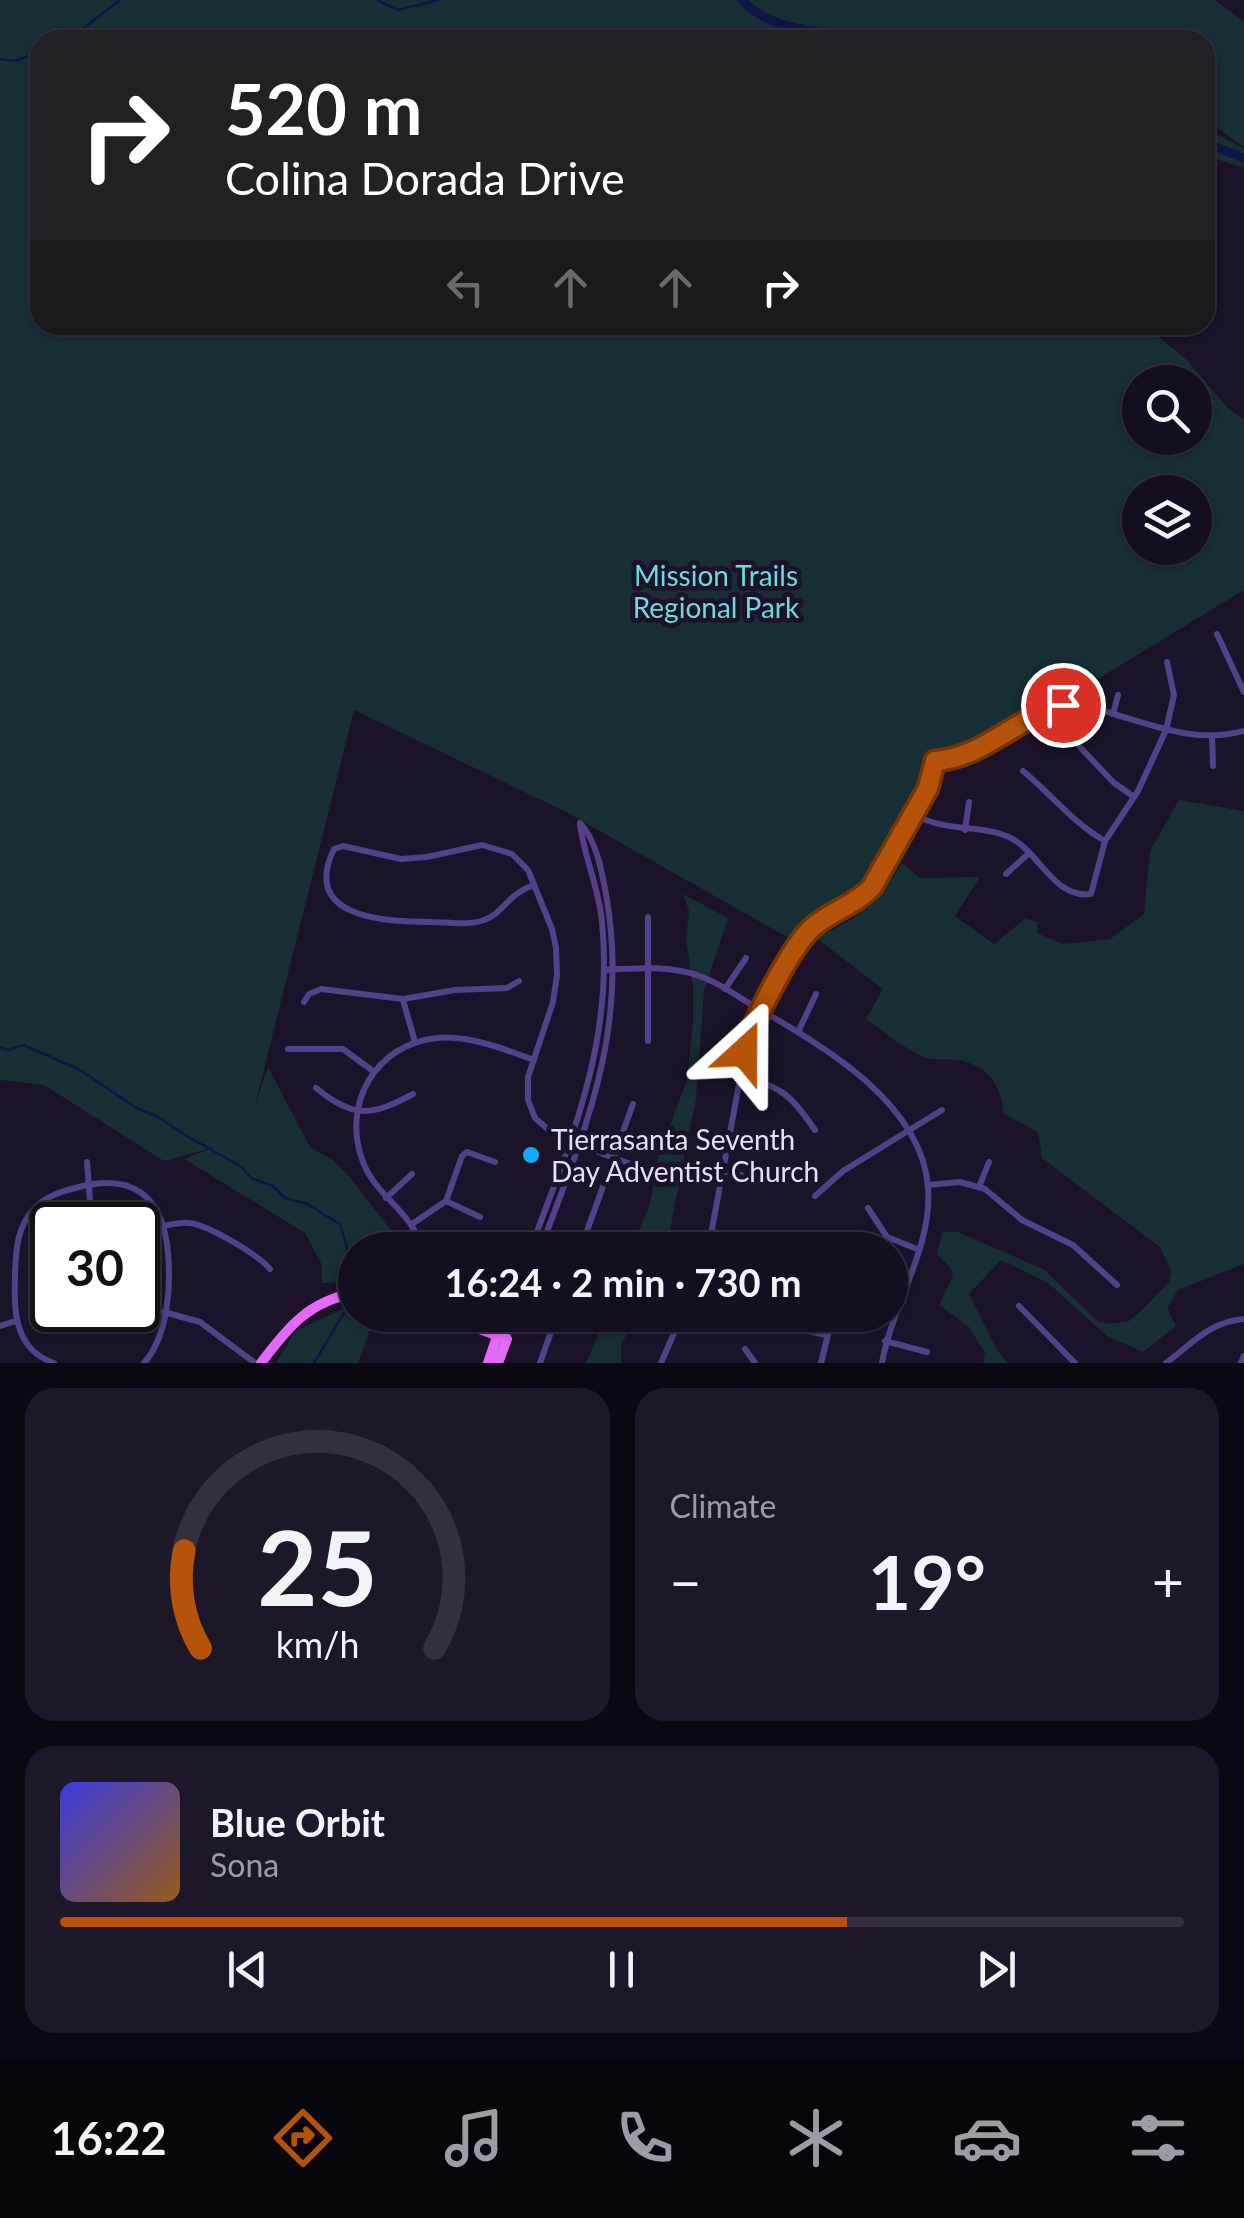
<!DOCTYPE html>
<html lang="en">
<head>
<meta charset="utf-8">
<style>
  body { margin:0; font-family:Lato,sans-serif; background:#1e1729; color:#f1f3f6; height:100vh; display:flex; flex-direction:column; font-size:38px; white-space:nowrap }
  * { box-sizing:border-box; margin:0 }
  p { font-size:32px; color:#9d9ca5 }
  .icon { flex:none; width:55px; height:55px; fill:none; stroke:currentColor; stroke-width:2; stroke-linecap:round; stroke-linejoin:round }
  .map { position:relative; height:1363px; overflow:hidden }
  .panel { display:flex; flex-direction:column; gap:25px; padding:25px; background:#0c0812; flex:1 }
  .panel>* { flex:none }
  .hud { position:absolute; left:30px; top:30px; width:1185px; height:305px; border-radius:30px; box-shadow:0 2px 8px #0004,0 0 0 2px #342e3e; background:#202124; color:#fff; overflow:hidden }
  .buttons { position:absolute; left:1122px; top:365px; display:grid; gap:20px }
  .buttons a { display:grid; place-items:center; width:90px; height:90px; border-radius:50%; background:#150e20; box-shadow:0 2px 8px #0004,0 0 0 2px #342e3e; font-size:50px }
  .speed { position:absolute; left:30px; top:1202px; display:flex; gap:20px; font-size:50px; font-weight:700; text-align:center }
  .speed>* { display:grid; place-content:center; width:130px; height:130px; border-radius:50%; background:#150e20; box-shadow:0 2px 8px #0004,0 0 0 2px #342e3e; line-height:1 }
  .speed .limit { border:5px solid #111; border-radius:15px; background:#fff; color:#111 }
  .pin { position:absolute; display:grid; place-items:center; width:85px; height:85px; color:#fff; margin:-42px; border:5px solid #fff; border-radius:50%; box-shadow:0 2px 10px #0007 }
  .me { position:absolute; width:110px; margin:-55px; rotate:24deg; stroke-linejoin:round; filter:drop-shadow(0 0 8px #0008) }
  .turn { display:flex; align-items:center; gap:35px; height:210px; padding:0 30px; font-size:45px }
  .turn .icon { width:130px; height:130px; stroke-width:2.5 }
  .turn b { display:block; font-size:70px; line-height:85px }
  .lanes { display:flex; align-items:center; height:95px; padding:0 30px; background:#0003; justify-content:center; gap:50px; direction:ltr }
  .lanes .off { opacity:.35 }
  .big { font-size:75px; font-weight:700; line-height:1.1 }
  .panel .tile { flex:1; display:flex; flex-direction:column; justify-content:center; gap:15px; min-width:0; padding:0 35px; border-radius:30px; background:#1e1729 }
  .panel .dial { align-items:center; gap:0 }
  .dial svg { height:260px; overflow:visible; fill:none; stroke:#342e3e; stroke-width:7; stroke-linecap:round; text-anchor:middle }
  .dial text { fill:#f1f3f6; stroke:none }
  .song { display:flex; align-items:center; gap:30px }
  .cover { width:120px; height:120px; border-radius:15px; background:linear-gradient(135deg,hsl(240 70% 55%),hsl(30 70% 35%)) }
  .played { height:10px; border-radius:5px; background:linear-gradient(90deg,#b45309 70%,#342e3e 70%) }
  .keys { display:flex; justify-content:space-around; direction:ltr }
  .heat { display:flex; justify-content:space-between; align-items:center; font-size:55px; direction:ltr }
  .panel .tiles { flex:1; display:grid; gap:25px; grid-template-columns:1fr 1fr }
  .tile:last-child { grid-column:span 2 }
  .trip { position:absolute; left:338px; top:1232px; width:570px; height:100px; border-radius:50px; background:#150e20; box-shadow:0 2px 8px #0004,0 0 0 2px #342e3e; font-weight:700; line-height:100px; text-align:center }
  .menu { display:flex; height:160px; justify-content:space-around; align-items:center; background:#08060d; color:#9d9ca5 }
  .menu .icon { width:70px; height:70px }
  .menu .current { color:#b45309 }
  .menu b { font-size:45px; color:#f1f3f6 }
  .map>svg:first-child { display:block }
  .green { fill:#162e34; fill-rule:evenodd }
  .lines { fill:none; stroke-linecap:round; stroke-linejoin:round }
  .stream { stroke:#0e1648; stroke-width:2.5 }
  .river { stroke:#0e1648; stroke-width:9 }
  .minor { stroke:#534087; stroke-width:6 }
  .major { stroke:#e36af8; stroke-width:10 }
  .route-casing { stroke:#753606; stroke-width:25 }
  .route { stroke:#b45309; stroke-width:18 }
  .poi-dot { fill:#13aaf4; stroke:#1c122a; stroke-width:4 }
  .labels { text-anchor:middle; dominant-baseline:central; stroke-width:10; stroke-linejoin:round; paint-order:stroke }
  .park-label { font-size:28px; fill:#6bdcd9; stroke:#1c122a }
  .poi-label { font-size:28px; fill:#e8ddfd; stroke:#1c122a; text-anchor:start }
</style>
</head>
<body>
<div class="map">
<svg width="1244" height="1363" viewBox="0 0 1244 1363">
  <rect width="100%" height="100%" fill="#1c122a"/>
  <!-- green -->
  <g class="green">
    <path d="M0 0H1215L1244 22V147L1205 119V40H40V325H1144L1187 360 1227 407 1244 420V590L1065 699C1014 709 979 759 926 756L924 767 927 768 923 784 865 885C843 907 811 913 794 941L566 812 354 710 255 1105 268 1067 310 1147 333 1160 348 1175 398 1239 396 1250H355V1282L322 1283V1265L305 1233 184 1159 215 1147 164 1161 44 1085 0 1080ZM1140 382H1195V438H1140ZM1140 492H1195V548H1140Z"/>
    <path d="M1205 127 1244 149V168L1205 155Z"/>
    <path d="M1179 800 1244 811V1264L1178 1290 1167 1308 1176 1326 1143 1352 1107 1336 1048 1283 1001 1260 969 1294 998 1351 1008 1363H983L985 1353 969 1327 939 1305 953 1276 951 1269 937 1254 942 1232H958L1045 1270 1097 1321 1109 1324 1129 1321 1142 1310 1169 1282 1171 1271 1160 1247 1042 1158 1038 1132 1004 1114C1001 1085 988 1065 957 1060 947 1058 937 1061 926 1058 905 1050 885 1032 866 1019L883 989 816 938C863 915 874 908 902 863L920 878 980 877 955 916 994 944 1026 918 1037 922V933L1063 944 1110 939 1144 914 1150 851Z"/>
    <path d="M683 894 728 918 704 991 696 1099 666 1250H631L650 1204 658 1158 687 1080 693 1023V987L686 939 689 911Z"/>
    <path d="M352 1305H355V1315H375L358 1363H276L295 1331Z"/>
    <path d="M607 1315H639L621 1344V1363H586Z"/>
  </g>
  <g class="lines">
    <!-- stream -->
    <g class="stream">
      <path d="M377 0 398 10 438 0"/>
      <path d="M58 40 80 31 120 0"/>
      <path d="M0 59 14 61 40 53"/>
      <path d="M0 1048 9 1050 24 1045 80 1070 135 1107 160 1118 185 1135 242 1167 251 1178 273 1186 285 1198 307 1204 340 1224 349 1255 351 1277"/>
      <path d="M314 1363 344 1313"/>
    </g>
    <!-- river -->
    <g class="river">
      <path d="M742 0C778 37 828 29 874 40"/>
      <path d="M1205 143 1244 158"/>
    </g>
    <!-- minor -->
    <g class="minor">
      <path d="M1217 634 1244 692"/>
      <path d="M1113 714 1118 695"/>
      <path d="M1212 736 1213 766"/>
      <path d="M1078 745 1113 782 1134 797"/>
      <path d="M925 761C981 763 1013 712 1065 705 1083 702 1100 710 1117 715 1160 728 1199 743 1244 731"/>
      <path d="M1023 771C1051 794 1073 823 1105 841"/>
      <path d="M913 814C947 833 982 824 1011 838 1040 853 1054 899 1091 894L1105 841 1138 791 1166 730 1174 695 1167 662"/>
      <path d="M965 830 969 802"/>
      <path d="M1006 874 1029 853"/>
      <path d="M534 885C507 894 504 913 484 920 468 926 446 922 430 922 382 922 301 917 334 849L343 846 401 859 427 857 482 845 512 854 528 870 552 929 556 948 557 975 553 1002 528 1077V1100L535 1118 557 1137 639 1167 723 1171 754 1178"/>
      <path d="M604 970C636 968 672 965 702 977 724 985 742 1000 762 1011 826 1047 922 1105 928 1187 933 1247 892 1305 882 1363"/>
      <path d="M725 989 746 958"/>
      <path d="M403 1000 415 1042"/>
      <path d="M304 1002 309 994 321 989 403 999 455 990 507 988 519 981"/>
      <path d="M799 1030 816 994"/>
      <path d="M648 1041V917"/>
      <path d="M288 1049H343L373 1071"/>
      <path d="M739 1077C782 1085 791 1096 815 1130"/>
      <path d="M316 1088C354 1119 372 1116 413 1094"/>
      <path d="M87 1162 92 1225"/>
      <path d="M928 1185 960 1182 985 1189 1022 1220 1073 1245 1117 1285"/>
      <path d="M979 1187 989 1162"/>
      <path d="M815 1196 843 1171 942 1110"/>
      <path d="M386 1198 412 1174"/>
      <path d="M446 1201 480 1217"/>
      <path d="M868 1208 887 1237 917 1249"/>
      <path d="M412 1224 446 1201 462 1156 467 1152 495 1162"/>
      <path d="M164 1226C173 1224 181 1222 190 1223 210 1226 257 1254 270 1269"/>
      <path d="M712 1232 768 1242"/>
      <path d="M422 1250C414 1212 376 1197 363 1162 341 1105 375 1044 437 1038 468 1035 505 1049 534 1060"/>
      <path d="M530 1250C571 1141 614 1041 602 922 599 888 584 857 580 824"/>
      <path d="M540 1250C586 1128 630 1027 606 894 602 872 596 839 580 823"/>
      <path d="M580 1250 633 1104"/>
      <path d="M708 1250 747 1042 804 937 823 920 859 900 871 887 928 788 935 761"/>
      <path d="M1019 1306 1075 1363"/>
      <path d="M164 1312 200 1322 255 1363"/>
      <path d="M794 1315 804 1330 826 1335"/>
      <path d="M0 1326 16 1321"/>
      <path d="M497 1337 505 1315"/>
      <path d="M507 1338 516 1315"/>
      <path d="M885 1341 927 1352"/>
      <path d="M745 1349 755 1363"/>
      <path d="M54 1363C13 1349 14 1309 15 1273 16 1249 17 1227 34 1209 45 1197 59 1192 75 1188 132 1172 163 1195 168 1253 171 1287 168 1336 144 1363"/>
      <path d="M540 1363 557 1315"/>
      <path d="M661 1363 682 1315"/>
      <path d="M821 1363 833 1315"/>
      <path d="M1166 1363C1193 1343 1209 1322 1244 1319"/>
      <path d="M1241 1363 1244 1356"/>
    </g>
    <!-- major -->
    <g class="major">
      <path d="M441 1315 507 1339 498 1363"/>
      <path d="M261 1363C288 1327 309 1301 355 1293"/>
      <path d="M488 1363 497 1337"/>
    </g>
  </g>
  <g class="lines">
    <!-- route casing -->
    <g class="route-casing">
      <path id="route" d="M744 1052C752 1023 791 946 813 927 831 911 854 906 872 887L928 788 935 761C983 758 1017 717 1063 705"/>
    </g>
    <!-- route -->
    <use href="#route" class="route"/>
  </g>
  <!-- markers -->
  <circle class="poi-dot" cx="531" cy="1155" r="10"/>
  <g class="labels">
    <!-- park labels -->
    <g class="park-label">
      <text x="716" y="575">Mission Trails<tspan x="716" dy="32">Regional Park</tspan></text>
    </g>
    <!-- poi labels -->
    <g class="poi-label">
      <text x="551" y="1139">Tierrasanta Seventh<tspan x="551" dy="32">Day Adventist Church</tspan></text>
    </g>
  </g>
</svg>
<div class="buttons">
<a><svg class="icon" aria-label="search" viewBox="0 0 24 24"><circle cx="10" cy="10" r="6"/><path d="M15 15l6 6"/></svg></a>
<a><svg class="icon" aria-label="layers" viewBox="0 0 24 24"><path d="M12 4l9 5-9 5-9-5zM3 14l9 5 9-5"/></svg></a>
</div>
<div class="speed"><div class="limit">30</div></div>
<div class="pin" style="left:1063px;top:705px;background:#d93025"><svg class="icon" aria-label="arrive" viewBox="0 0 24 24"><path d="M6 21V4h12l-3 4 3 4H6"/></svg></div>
<svg class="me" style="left:744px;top:1052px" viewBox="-20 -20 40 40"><path d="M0-17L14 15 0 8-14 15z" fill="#b45309" stroke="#fff" stroke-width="4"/></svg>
<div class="trip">16:24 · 2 min · 730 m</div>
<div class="hud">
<div class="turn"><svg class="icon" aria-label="right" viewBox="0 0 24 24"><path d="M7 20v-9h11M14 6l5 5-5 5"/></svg><div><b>520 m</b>Colina Dorada Drive</div></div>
<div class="lanes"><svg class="icon off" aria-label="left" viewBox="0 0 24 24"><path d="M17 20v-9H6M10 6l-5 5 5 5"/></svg><svg class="icon off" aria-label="ahead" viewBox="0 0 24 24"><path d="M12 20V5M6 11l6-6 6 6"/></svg><svg class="icon off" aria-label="ahead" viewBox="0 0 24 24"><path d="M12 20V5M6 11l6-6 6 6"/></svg><svg class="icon" aria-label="right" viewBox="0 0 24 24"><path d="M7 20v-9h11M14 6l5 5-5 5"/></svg></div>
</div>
</div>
<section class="panel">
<div class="tiles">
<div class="tile dial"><svg viewBox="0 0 100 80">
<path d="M14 69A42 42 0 1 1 86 69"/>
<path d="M14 69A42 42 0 0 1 9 39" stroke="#b45309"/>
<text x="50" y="56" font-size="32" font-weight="700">25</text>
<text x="50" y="72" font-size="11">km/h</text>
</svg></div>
<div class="tile"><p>Climate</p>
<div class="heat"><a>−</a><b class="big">19°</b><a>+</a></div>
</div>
<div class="tile">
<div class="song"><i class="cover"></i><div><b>Blue Orbit</b><p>Sona</p></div></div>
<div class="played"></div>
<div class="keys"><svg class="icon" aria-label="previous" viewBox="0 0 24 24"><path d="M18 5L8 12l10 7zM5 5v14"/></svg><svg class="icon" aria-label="pause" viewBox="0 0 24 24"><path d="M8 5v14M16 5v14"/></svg><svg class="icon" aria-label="next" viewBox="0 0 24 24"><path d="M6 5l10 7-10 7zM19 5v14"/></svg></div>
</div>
</div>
</section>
<nav class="menu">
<b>16:22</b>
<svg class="icon current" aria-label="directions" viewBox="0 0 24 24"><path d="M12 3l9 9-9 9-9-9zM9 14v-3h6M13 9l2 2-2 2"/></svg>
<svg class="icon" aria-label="music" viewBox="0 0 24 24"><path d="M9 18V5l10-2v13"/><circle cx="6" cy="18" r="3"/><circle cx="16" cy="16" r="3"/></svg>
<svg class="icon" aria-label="phone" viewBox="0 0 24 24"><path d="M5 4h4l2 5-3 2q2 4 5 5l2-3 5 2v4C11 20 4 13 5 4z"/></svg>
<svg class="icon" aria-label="climate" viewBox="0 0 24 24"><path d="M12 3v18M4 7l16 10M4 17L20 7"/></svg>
<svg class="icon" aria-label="car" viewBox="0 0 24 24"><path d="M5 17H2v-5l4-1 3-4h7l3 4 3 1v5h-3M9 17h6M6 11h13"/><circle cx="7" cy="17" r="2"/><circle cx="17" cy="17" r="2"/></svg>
<svg class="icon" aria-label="filters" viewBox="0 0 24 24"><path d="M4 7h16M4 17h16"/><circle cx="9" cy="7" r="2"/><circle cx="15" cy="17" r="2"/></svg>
</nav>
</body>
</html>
